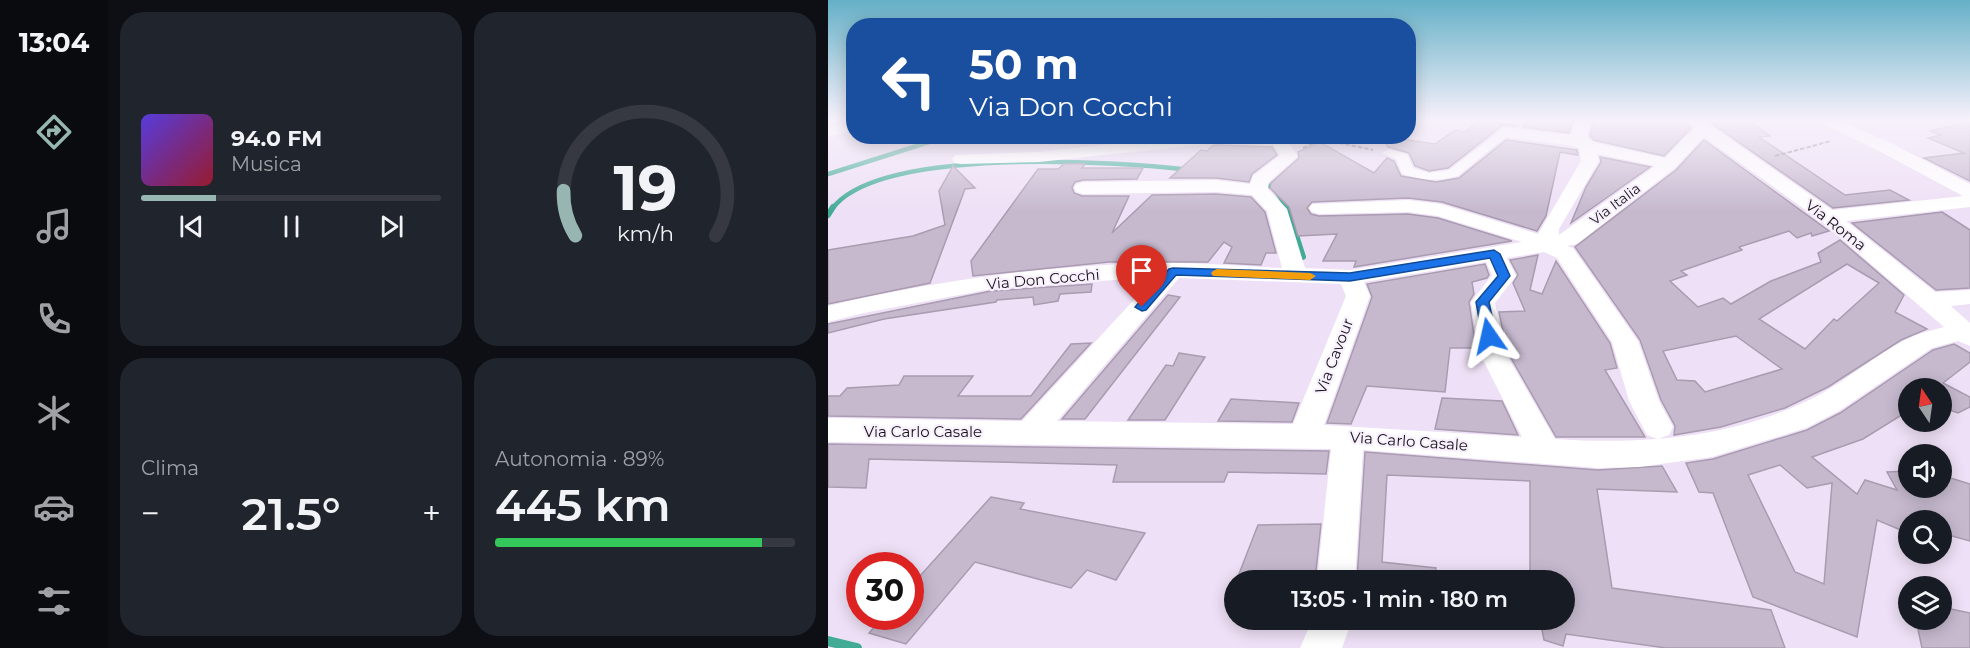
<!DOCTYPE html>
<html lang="it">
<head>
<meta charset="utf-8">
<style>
  body { margin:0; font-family:Montserrat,sans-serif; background:#20242c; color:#f1f3f6; height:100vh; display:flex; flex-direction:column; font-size:22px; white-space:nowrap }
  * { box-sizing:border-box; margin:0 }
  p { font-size:20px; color:#9ea1a6 }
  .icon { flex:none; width:33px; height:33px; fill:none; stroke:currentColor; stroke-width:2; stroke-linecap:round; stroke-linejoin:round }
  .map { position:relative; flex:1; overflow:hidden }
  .drawer { display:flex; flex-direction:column; gap:12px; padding:12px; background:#0d0f14; width:720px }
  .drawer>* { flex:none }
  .hud { position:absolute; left:18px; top:18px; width:570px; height:126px; border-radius:24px; box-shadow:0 3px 15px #0003; background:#1a4fa0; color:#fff; overflow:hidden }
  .needle { width:39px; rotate:347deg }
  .buttons { position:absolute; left:1070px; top:378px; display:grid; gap:12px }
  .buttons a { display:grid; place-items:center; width:54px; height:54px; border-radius:50%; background:#171b24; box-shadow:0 3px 15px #0003; font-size:30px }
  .speed { position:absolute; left:18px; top:552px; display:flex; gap:12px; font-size:30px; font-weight:700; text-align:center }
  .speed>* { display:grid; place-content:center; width:78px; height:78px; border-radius:50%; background:#171b24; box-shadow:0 3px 15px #0003; line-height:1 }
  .speed .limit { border:9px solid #d22; background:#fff; color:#111 }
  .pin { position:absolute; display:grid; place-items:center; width:51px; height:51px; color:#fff; margin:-62px -26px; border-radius:50% 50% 50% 0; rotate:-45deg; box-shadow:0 0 6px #0007 }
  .pin .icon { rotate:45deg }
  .me { position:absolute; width:66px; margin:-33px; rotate:349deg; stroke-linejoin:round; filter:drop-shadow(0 0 4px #0008) }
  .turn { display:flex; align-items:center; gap:21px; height:126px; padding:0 24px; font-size:27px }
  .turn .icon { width:78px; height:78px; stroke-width:2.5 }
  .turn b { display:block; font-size:42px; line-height:51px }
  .big { font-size:45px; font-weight:600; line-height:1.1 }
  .drawer .card { flex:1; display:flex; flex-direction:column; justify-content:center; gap:9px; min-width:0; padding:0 21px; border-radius:24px; background:#20242c }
  .drawer .dial { align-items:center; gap:0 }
  .dial svg { height:156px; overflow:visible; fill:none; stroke:#363941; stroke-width:7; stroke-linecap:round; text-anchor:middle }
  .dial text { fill:#f1f3f6; stroke:none }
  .song { display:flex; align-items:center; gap:18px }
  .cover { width:72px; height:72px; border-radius:9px; background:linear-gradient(135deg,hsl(250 70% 55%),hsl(350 70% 35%)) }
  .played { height:6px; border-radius:3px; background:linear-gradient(90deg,#97b6b2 25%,#363941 25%) }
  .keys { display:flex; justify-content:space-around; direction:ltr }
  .heat { display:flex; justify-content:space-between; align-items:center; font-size:33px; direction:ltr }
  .charge { height:9px; border-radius:4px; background:linear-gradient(90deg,#34c759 89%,#363941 0) }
  .drawer .tiles { flex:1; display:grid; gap:12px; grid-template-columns:repeat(2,1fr) }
  .trip { position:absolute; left:396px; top:570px; width:351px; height:60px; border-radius:30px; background:#171b24; box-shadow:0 3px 15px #0003; font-weight:600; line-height:60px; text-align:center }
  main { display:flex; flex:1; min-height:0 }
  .tab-bar { display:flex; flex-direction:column; width:108px; justify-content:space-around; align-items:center; background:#090b0e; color:#9ea1a6 }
  .tab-bar .icon { width:42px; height:42px }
  .tab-bar .current { color:#97b6b2 }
  .tab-bar b { font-size:27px; color:#f1f3f6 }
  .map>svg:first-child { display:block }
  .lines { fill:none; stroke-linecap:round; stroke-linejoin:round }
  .stream-far2 { stroke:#41ab95; stroke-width:4.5 }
  .stream-far1 { stroke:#41ab95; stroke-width:6 }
  .stream { stroke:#41ab95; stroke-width:10 }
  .building { fill:#c6b9ce; stroke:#a99bb0; stroke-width:1.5; fill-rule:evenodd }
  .path { stroke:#928898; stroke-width:2; stroke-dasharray:4.5 2; stroke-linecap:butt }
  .pedestrian { fill:#fff; fill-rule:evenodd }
  .minor { fill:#fff; fill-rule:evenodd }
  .route { fill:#1a73e8; stroke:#114b97; stroke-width:1.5 }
  .slow { fill:#f59e0b }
  .labels { text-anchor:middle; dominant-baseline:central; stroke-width:4.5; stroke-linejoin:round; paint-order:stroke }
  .far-street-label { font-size:14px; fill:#171219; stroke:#f8f0fd }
  .street-label { font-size:15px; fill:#171219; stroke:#f8f0fd }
</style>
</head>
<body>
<main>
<nav class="tab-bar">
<b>13:04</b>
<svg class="icon current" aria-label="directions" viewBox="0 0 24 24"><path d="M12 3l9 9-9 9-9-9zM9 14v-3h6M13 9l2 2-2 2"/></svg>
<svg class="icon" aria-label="music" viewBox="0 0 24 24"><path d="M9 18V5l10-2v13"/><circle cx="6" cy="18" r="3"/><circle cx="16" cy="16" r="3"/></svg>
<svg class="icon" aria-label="phone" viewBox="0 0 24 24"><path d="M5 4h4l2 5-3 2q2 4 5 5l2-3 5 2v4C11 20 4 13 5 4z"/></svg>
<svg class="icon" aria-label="climate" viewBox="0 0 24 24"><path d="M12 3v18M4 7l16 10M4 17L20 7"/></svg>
<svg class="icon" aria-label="car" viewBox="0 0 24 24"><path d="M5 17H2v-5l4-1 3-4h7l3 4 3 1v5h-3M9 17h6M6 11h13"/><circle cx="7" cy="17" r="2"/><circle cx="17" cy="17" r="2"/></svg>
<svg class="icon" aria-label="filters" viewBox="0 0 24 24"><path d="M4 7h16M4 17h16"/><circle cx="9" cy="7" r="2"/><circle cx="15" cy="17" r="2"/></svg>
</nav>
<section class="drawer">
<div class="tiles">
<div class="card">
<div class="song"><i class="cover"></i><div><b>94.0 FM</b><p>Musica</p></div></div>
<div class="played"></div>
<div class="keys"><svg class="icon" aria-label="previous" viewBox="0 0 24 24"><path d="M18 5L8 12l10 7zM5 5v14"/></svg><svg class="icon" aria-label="pause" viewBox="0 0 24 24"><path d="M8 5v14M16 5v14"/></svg><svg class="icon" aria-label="next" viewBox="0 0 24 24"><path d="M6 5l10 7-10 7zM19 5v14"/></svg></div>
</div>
<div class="card dial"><svg viewBox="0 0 100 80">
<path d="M14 69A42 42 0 1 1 86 69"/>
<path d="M14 69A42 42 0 0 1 8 46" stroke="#97b6b2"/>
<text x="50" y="56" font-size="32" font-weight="700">19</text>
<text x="50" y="72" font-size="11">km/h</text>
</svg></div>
<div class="card"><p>Clima</p>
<div class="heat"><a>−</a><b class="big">21.5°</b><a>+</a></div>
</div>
<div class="card"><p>Autonomia · 89%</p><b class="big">445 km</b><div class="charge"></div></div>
</div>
</section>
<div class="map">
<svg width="1142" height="648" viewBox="0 0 1142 648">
  <rect width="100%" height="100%" fill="#eee0f6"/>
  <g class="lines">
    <!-- stream-far2 -->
    <g class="stream-far2">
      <path d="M0 174 120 136"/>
      <path d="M431 183 445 187 460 209"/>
      <path d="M4 209C50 146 290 161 362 170"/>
    </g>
    <!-- stream-far1 -->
    <g class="stream-far1">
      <path d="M459 207 475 257"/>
      <path d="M0 215 5 207"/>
    </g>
    <!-- stream -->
    <path class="stream" d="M0 641 29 648"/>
  </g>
  <!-- building -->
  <g class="building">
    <path d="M652 120 689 126 675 125 620 168 601 171 587 166 581 153 560 147 553 136 607 144 627 130 637 132Z"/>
    <path d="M698 120H739L745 121 741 133 695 127Z"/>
    <path d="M773 120H857L863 128 836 156 766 140 762 136 765 123 773 124Z"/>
    <path d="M879 120H920L942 136 931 137 1017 195 1062 190 1081 200 1005 208Z"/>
    <path d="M1142 122V181L1096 158 1136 153 1100 138 1113 135 1102 131Z"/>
    <path d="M678 140 749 150 750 155 732 152 718 216 709 231 614 202 580 198 484 202 479 208 483 214 491 216 580 214 610 218 684 241 526 267 528 261H495L509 234 470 236 461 207 442 188 443 183 471 158 470 152 492 142 546 173 559 158 566 161 573 176 608 182 631 178Z"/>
    <path d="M876 140 1001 231 984 236 983 233 969 238 961 231 911 247 914 250 853 271 859 275 842 281 870 307 895 298 903 304 943 281 993 262 990 253 1012 240 1076 295 1067 312 1099 329 1073 340 1000 387 957 408 893 427 846 435 847 426 833 400 812 340 747 247 848 170ZM1019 264 1051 283 1009 321 1006 319 977 349 931 319ZM908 336 954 369 877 392 867 381 849 380 835 351Z"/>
    <path d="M388 145 444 147 449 155 424 174 421 182 388 178H342L373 150 379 151 384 146Z"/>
    <path d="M772 157 822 167 743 223 758 187 773 162Z"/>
    <path d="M236 164H257L254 168H315L309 179 255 180 247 182 244 187 246 193 254 196H301L284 233 324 195 388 194 423 197 437 212 448 253H438L433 265 396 263 404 247 396 242 380 262H281L145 276 143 261 210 169H230Z"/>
    <path d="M125 166 147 188 137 189 102 283 0 304V250L85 236 117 225 111 191Z"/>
    <path d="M1114 212 1142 230V288L1108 290 1024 223Z"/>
    <path d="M710 255 702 290 714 294 728 261 782 343 789 368 777 370 817 437H728L679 351 671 312 697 311 685 283 690 275 682 260Z"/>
    <path d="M657 264 661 275 659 278 644 282 646 294 641 302 648 348H622L617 392 539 386 523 424 499 423 544 297 539 284Z"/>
    <path d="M264 284 263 292 232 294 230 301 206 305 205 297 169 300 168 302 56 319 0 333V324L163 291Z"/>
    <path d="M340 295 352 297 257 419H234Z"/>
    <path d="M263 343 193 419 0 416V396H12L19 388 71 385 76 376H145L130 396H203L243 344Z"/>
    <path d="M1126 344 1142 353V362L1115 383 1142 397V407L1130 413 1113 407V388H1080V411L1035 439 984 457 1029 494 1037 480 1069 490 1059 472 1080 471V488H1113V475L1142 484V541L1113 533V520H1080V533L1049 520 1029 637 925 597 885 493 871 492 858 463 885 459 979 430 1012 413 1105 350ZM952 465 979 488 1004 483 996 584 967 572 920 475Z"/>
    <path d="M351 353 377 357 337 420H300L338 365 345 366Z"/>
    <path d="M614 398 674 401 690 435 607 429Z"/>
    <path d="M403 399 471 403 464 422 390 421Z"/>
    <path d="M0 444 501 451 498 474 400 472 396 482H285L289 465 41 459 38 488 0 487Z"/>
    <path d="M537 452 770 470 834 466 849 492 769 489 784 588 943 610 957 648H838L738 634 735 646 716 640 712 620H736V580H702V481L559 475 554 562 608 568 607 580H529Z"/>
    <path d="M163 497 196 503 192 509 317 533 288 580 259 570 243 588 147 562 78 644 41 633 56 616H82V587Z"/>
    <path d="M493 524 487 580 409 579 430 525Z"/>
    <path d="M1113 607 1142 613V648H1094L1088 620H1113Z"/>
  </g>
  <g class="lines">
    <!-- path -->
    <g class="path">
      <path d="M479 136 545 150"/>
      <path d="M475 148 490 141"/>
      <path d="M947 156 1003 141"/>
    </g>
    <!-- pedestrian -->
    <path class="pedestrian" d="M676 128 682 132 680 135 630 176C607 182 596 180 574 174L568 159 554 153 561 149 579 154 585 168 601 173 621 170Z"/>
    <!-- minor -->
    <g class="minor">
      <path d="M26 120V130L0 137V127Z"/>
      <path d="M747 120H763L759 137 765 142 837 158 866 128 859 120H875L1004 210 1135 196 1051 151 992 123 990 120H1011L1063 143 1142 184V207L1018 221 1107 292 1142 290V304L1123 306 1142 323V346L1130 341 1104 348 1011 411 978 428 884 457 811 467 770 468 535 450 527 580H489L503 449 0 442V418L194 421 327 277 163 289 36 313 0 322V306C105 281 214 266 322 263 366 262 410 266 454 268L439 211 424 195 388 192 255 194 248 192 246 188 248 184 255 182 388 180 422 184 425 176 452 155 445 145 388 143 211 162 133 164 127 163 124 159 127 155 211 152 356 136H456L470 156 441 182 440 189 459 209 477 268 522 270 694 242 610 216 580 212 491 214 484 212 481 208 484 204 580 200 613 204 710 234 753 161 751 148 740 145 676 137 668 132 676 127 743 135ZM876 137 993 221 1116 327C1106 330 1095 332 1086 336 1053 350 1021 379 989 396 908 438 816 445 727 439L677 352 667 303 688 276 679 258 716 252 729 258 784 342 801 401 819 435 830 439 841 435 845 427 831 401 810 341 745 248 739 246 749 244 847 168ZM769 154 827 166 731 235V229L771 161ZM658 262 664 275 643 302 651 352 694 437 496 425 542 296 536 282ZM351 278 513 284 518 296 465 424 229 421Z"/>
      <path d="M484 620H524L514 648H472Z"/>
    </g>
  </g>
  <!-- sky -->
  <linearGradient id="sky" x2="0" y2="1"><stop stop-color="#65b0c7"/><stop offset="0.57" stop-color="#f7f1fb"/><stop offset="1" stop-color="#f7f1fb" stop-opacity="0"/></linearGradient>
  <rect width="1142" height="211" fill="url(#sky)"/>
  <!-- route -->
  <path class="route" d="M666 250 672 254 682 276 661 302 668 336 661 340 654 336 648 302 670 276 662 258 522 281 348 275 318 310 314 311 307 307 341 269 345 268 522 273Z"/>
  <!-- slow -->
  <path class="slow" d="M389 269 482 273 488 276 482 280 385 276 383 273 385 271Z"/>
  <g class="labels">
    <!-- far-street labels -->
    <g class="far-street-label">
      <text transform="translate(787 204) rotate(-37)">Via Italia</text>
    </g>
    <!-- street labels -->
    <g class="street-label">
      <text transform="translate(1008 225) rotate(38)">Via Roma</text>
      <text transform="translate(215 279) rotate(-5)">Via Don Cocchi</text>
      <text transform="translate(506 356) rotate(-69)">Via Cavour</text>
      <text x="95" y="431">Via Carlo Casale</text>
      <text transform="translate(581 441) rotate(4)">Via Carlo Casale</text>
    </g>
  </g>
</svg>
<div class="buttons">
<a><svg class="needle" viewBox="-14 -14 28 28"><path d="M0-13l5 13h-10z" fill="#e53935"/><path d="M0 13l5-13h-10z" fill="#9ea1a6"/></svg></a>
<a><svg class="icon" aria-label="sound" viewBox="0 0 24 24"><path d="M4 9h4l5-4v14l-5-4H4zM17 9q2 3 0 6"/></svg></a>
<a><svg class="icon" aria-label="search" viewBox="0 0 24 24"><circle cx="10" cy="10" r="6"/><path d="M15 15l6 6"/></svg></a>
<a><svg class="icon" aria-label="layers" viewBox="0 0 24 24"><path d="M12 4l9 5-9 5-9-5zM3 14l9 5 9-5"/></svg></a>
</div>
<div class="speed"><div class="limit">30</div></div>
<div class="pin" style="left:314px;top:307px;background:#d93025"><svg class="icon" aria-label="arrive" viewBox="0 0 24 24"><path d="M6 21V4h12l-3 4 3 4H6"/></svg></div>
<svg class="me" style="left:661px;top:336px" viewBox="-20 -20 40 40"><path d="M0-17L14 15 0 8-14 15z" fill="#1a73e8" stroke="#fff" stroke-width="4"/></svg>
<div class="trip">13:05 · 1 min · 180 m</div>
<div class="hud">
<div class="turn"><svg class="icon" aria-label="left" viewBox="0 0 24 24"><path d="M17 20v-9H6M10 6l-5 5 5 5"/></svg><div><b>50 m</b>Via Don Cocchi</div></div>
</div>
</div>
</main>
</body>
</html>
